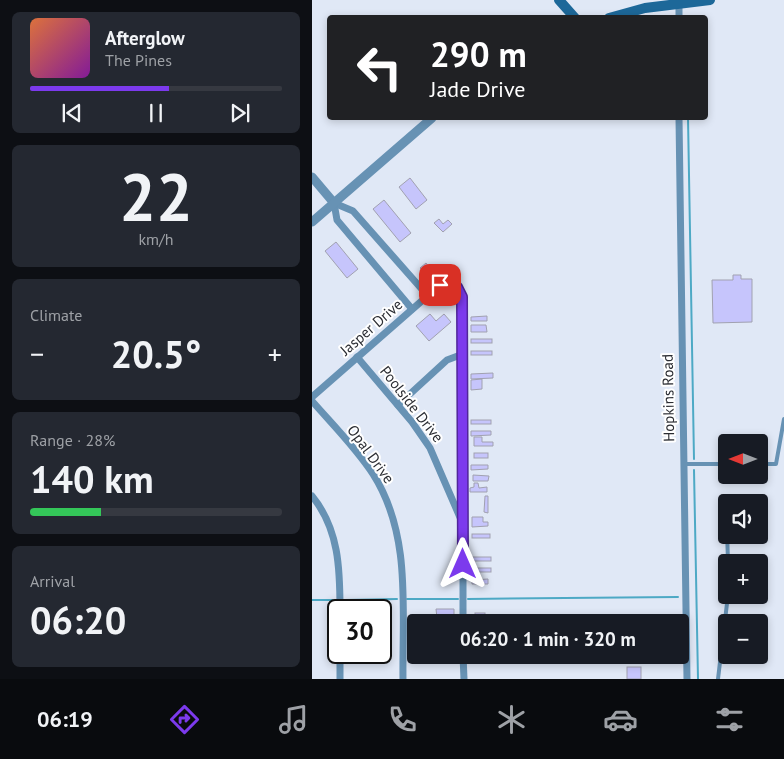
<!DOCTYPE html>
<html lang="en">
<head>
<meta charset="utf-8">
<style>
  body { margin:0; font-family:"PT Sans",sans-serif; background:#242831; color:#f1f3f6; height:100vh; display:flex; flex-direction:column; font-size:19px; white-space:nowrap }
  * { box-sizing:border-box; margin:0 }
  p { font-size:16px; color:#9ea1a6 }
  .icon { flex:none; width:28px; height:28px; fill:none; stroke:currentColor; stroke-width:2; stroke-linecap:round; stroke-linejoin:round }
  .map { position:relative; flex:1; overflow:hidden }
  .drawer { display:flex; flex-direction:column; gap:12px; padding:12px; background:#0d0f14; width:312px }
  .drawer>* { flex:none }
  .top-card { position:absolute; left:15px; top:15px; width:381px; height:105px; border-radius:5px; box-shadow:0 2px 8px #0003; background:#202124; color:#fff; overflow:hidden }
  .needle { width:32px; rotate:270deg }
  .tools { position:absolute; left:406px; top:434px; display:grid; gap:10px }
  .tools a { display:grid; place-items:center; width:50px; height:50px; border-radius:5px; background:#171b24; box-shadow:0 2px 8px #0003; font-size:25px }
  .speed { position:absolute; left:15px; top:599px; display:flex; gap:10px; font-size:25px; font-weight:700; text-align:center }
  .speed>* { display:grid; place-content:center; width:65px; height:65px; border-radius:50%; background:#171b24; box-shadow:0 2px 8px #0003; line-height:1 }
  .speed .limit { border:2px solid #111; border-radius:8px; background:#fff; color:#111 }
  .pin { position:absolute; display:grid; place-items:center; width:42px; height:42px; color:#fff; margin:-21px; border-radius:10px; box-shadow:0 2px 8px #0006 }
  .me { position:absolute; width:55px; margin:-28px; rotate:0deg; stroke-linejoin:round; filter:drop-shadow(0 0 4px #0008) }
  .turn { display:flex; align-items:center; gap:18px; height:105px; padding:0 20px; font-size:22px }
  .turn .icon { width:65px; height:65px; stroke-width:2.5 }
  .turn b { display:block; font-size:35px; line-height:42px }
  .big { font-size:38px; font-weight:800; line-height:1.1 }
  .drawer .widget { flex:1; display:flex; flex-direction:column; justify-content:center; gap:8px; min-width:0; padding:0 18px; border-radius:8px; background:#242831 }
  .drawer .dial { align-items:center; gap:0 }
  .dial b { font-size:65px; line-height:1 }
  .song { display:flex; align-items:center; gap:15px }
  .cover { width:60px; height:60px; border-radius:8px; background:linear-gradient(135deg,hsl(20 70% 55%),hsl(290 70% 35%)) }
  .played { height:5px; border-radius:2px; background:linear-gradient(90deg,#7c3aed 55%,#363941 55%) }
  .keys { display:flex; justify-content:space-around; direction:ltr }
  .heat { display:flex; justify-content:space-between; align-items:center; font-size:28px; direction:ltr }
  .charge { height:8px; border-radius:4px; background:linear-gradient(90deg,#34c759 28%,#363941 0) }
  .trip { position:absolute; left:95px; top:614px; width:282px; height:50px; border-radius:5px; background:#171b24; box-shadow:0 2px 8px #0003; font-weight:800; line-height:50px; text-align:center }
  .dock { display:flex; height:80px; justify-content:space-around; align-items:center; background:#090b0e; color:#9ea1a6 }
  .dock .icon { width:35px; height:35px }
  .dock .selected { color:#7c3aed }
  .dock b { font-size:22px; color:#f1f3f6 }
  main { display:flex; flex:1; min-height:0 }
  .map>svg:first-child { display:block }
  .lines { fill:none; stroke-linecap:round; stroke-linejoin:round }
  .stream { stroke:#4da9c5; stroke-width:2 }
  .building { fill:#c6c5fc; stroke:#a1a1b0 }
  .service { stroke:#6792b4; stroke-width:4 }
  .minor { stroke:#6792b4; stroke-width:7 }
  .tertiary { stroke:#6792b4; stroke-width:9 }
  .secondary { stroke:#1d6899; stroke-width:10 }
  .route-casing { stroke:#51269a; stroke-width:12 }
  .route { stroke:#7c3aed; stroke-width:9 }
  .labels { text-anchor:middle; dominant-baseline:central; stroke-width:4; stroke-linejoin:round; paint-order:stroke }
  .street-label { font-size:15px; fill:#2b2d33; stroke:#fff }
</style>
</head>
<body>
<main>
<section class="drawer">
<div class="widget">
<div class="song"><i class="cover"></i><div><b>Afterglow</b><p>The Pines</p></div></div>
<div class="played"></div>
<div class="keys"><svg class="icon" aria-label="previous" viewBox="0 0 24 24"><path d="M18 5L8 12l10 7zM5 5v14"/></svg><svg class="icon" aria-label="pause" viewBox="0 0 24 24"><path d="M8 5v14M16 5v14"/></svg><svg class="icon" aria-label="next" viewBox="0 0 24 24"><path d="M6 5l10 7-10 7zM19 5v14"/></svg></div>
</div>
<div class="widget dial"><b>22</b><p>km/h</p></div>
<div class="widget"><p>Climate</p>
<div class="heat"><a>−</a><b class="big">20.5°</b><a>+</a></div>
</div>
<div class="widget"><p>Range · 28%</p><b class="big">140 km</b><div class="charge"></div></div>
<div class="widget"><p>Arrival</p><b class="big">06:20</b></div>
</section>
<div class="map">
<svg width="472" height="679" viewBox="0 0 472 679">
  <rect width="100%" height="100%" fill="#e0e8f6"/>
  <g class="lines">
    <!-- stream -->
    <g class="stream">
      <path d="M376 118 382 459"/>
      <path d="M382 470 386 679"/>
      <path d="M95 599H146"/>
      <path d="M156 599 366 597"/>
      <path d="M0 600H23"/>
      <path d="M33 600 85 599"/>
    </g>
  </g>
  <!-- building -->
  <g class="building">
    <path d="M98 178 115 200 104 209 87 187Z"/>
    <path d="M72 200 99 233 88 242 61 209Z"/>
    <path d="M127 219 131 224 136 220 140 224 131 232 122 223Z"/>
    <path d="M24 242 46 269 35 278 13 251Z"/>
    <path d="M114 263 125 276 116 284 111 277 114 274 108 268Z"/>
    <path d="M421 275H429V279H440V322L401 323 400 280H421Z"/>
    <path d="M118 314 124 321 132 314 139 322 117 341 104 326Z"/>
    <path d="M175 316V321H159V317Z"/>
    <path d="M159 325H174L175 332H159Z"/>
    <rect x="159" y="339" width="21" height="4"/>
    <rect x="159" y="351" width="21" height="4"/>
    <path d="M181 373V378L159 379V374Z"/>
    <path d="M170 379V389L159 390V380Z"/>
    <rect x="159" y="420" width="20" height="4"/>
    <path d="M159 431H179V435L159 436Z"/>
    <path d="M162 437H170V442H181V446H162Z"/>
    <rect x="162" y="453" width="14" height="5"/>
    <path d="M159 465H176V469L159 470Z"/>
    <path d="M161 475 177 476 176 481H161Z"/>
    <path d="M162 483H166L167 488 175 487V492H158V488L162 487Z"/>
    <path d="M173 496H176V513L172 512Z"/>
    <path d="M160 517H171V522H176V526L160 527Z"/>
    <rect x="160" y="534" width="18" height="4"/>
    <rect x="160" y="557" width="19" height="4"/>
    <rect x="160" y="568" width="19" height="4"/>
    <path d="M176 579V584H160V580Z"/>
    <path d="M124 609H142V618H125Z"/>
    <rect x="163" y="613" width="10" height="8"/>
    <rect x="315" y="667" width="14" height="12"/>
  </g>
  <g class="lines">
    <!-- service -->
    <g class="service">
      <path d="M372 464H415"/>
      <path d="M448 464H464L472 419"/>
      <path d="M414 499 416 562"/>
      <path d="M406 679 416 595"/>
    </g>
    <!-- minor -->
    <g class="minor">
      <path d="M367 18V2"/>
      <path d="M367 118 375 679"/>
      <path d="M22 203 25 220 100 309"/>
      <path d="M22 203 41 211 115 295"/>
      <path d="M45 357 100 422 118 448 150 522"/>
      <path d="M0 397 128 285C139 281 147 287 151 297V622"/>
      <path d="M0 401C21 425 44 448 61 474 100 535 90 611 91 679"/>
      <path d="M86 405 135 360 151 354"/>
      <path d="M0 496C27 529 28 569 28 610"/>
      <path d="M151 655 152 679"/>
      <path d="M28 679V652"/>
    </g>
    <!-- tertiary -->
    <g class="tertiary">
      <path d="M0 177 22 203"/>
      <path d="M0 222 120 118"/>
    </g>
    <!-- secondary -->
    <g class="secondary">
      <path d="M247 0 263 18"/>
      <path d="M297 18 333 8 398 0"/>
    </g>
  </g>
  <g class="lines">
    <!-- route casing -->
    <g class="route-casing">
      <path id="route" d="M128 285 133 283 145 287 150 297 151 564"/>
    </g>
    <!-- route -->
    <use href="#route" class="route"/>
  </g>
  <g class="labels">
    <!-- street labels -->
    <g class="street-label">
      <text transform="translate(59 327) rotate(-41)">Jasper Drive</text>
      <text transform="translate(356 398) rotate(-91)">Hopkins Road</text>
      <text transform="translate(100 404) rotate(52)">Poolside Drive</text>
      <text transform="translate(59 454) rotate(54)">Opal Drive</text>
    </g>
  </g>
</svg>
<div class="tools">
<a><svg class="needle" viewBox="-14 -14 28 28"><path d="M0-13l5 13h-10z" fill="#e53935"/><path d="M0 13l5-13h-10z" fill="#9ea1a6"/></svg></a>
<a><svg class="icon" aria-label="sound" viewBox="0 0 24 24"><path d="M4 9h4l5-4v14l-5-4H4zM17 9q2 3 0 6"/></svg></a>
<a>+</a>
<a>−</a>
</div>
<div class="speed"><div class="limit">30</div></div>
<div class="pin" style="left:128px;top:285px;background:#d93025"><svg class="icon" aria-label="arrive" viewBox="0 0 24 24"><path d="M6 21V4h12l-3 4 3 4H6"/></svg></div>
<svg class="me" style="left:151px;top:564px" viewBox="-20 -20 40 40"><path d="M0-17L14 15 0 8-14 15z" fill="#7c3aed" stroke="#fff" stroke-width="4"/></svg>
<div class="trip">06:20 · 1 min · 320 m</div>
<div class="top-card">
<div class="turn"><svg class="icon" aria-label="left" viewBox="0 0 24 24"><path d="M17 20v-9H6M10 6l-5 5 5 5"/></svg><div><b>290 m</b>Jade Drive</div></div>
</div>
</div>
</main>
<nav class="dock">
<b>06:19</b>
<svg class="icon selected" aria-label="directions" viewBox="0 0 24 24"><path d="M12 3l9 9-9 9-9-9zM9 14v-3h6M13 9l2 2-2 2"/></svg>
<svg class="icon" aria-label="music" viewBox="0 0 24 24"><path d="M9 18V5l10-2v13"/><circle cx="6" cy="18" r="3"/><circle cx="16" cy="16" r="3"/></svg>
<svg class="icon" aria-label="phone" viewBox="0 0 24 24"><path d="M5 4h4l2 5-3 2q2 4 5 5l2-3 5 2v4C11 20 4 13 5 4z"/></svg>
<svg class="icon" aria-label="climate" viewBox="0 0 24 24"><path d="M12 3v18M4 7l16 10M4 17L20 7"/></svg>
<svg class="icon" aria-label="car" viewBox="0 0 24 24"><path d="M5 17H2v-5l4-1 3-4h7l3 4 3 1v5h-3M9 17h6M6 11h13"/><circle cx="7" cy="17" r="2"/><circle cx="17" cy="17" r="2"/></svg>
<svg class="icon" aria-label="filters" viewBox="0 0 24 24"><path d="M4 7h16M4 17h16"/><circle cx="9" cy="7" r="2"/><circle cx="15" cy="17" r="2"/></svg>
</nav>
</body>
</html>
